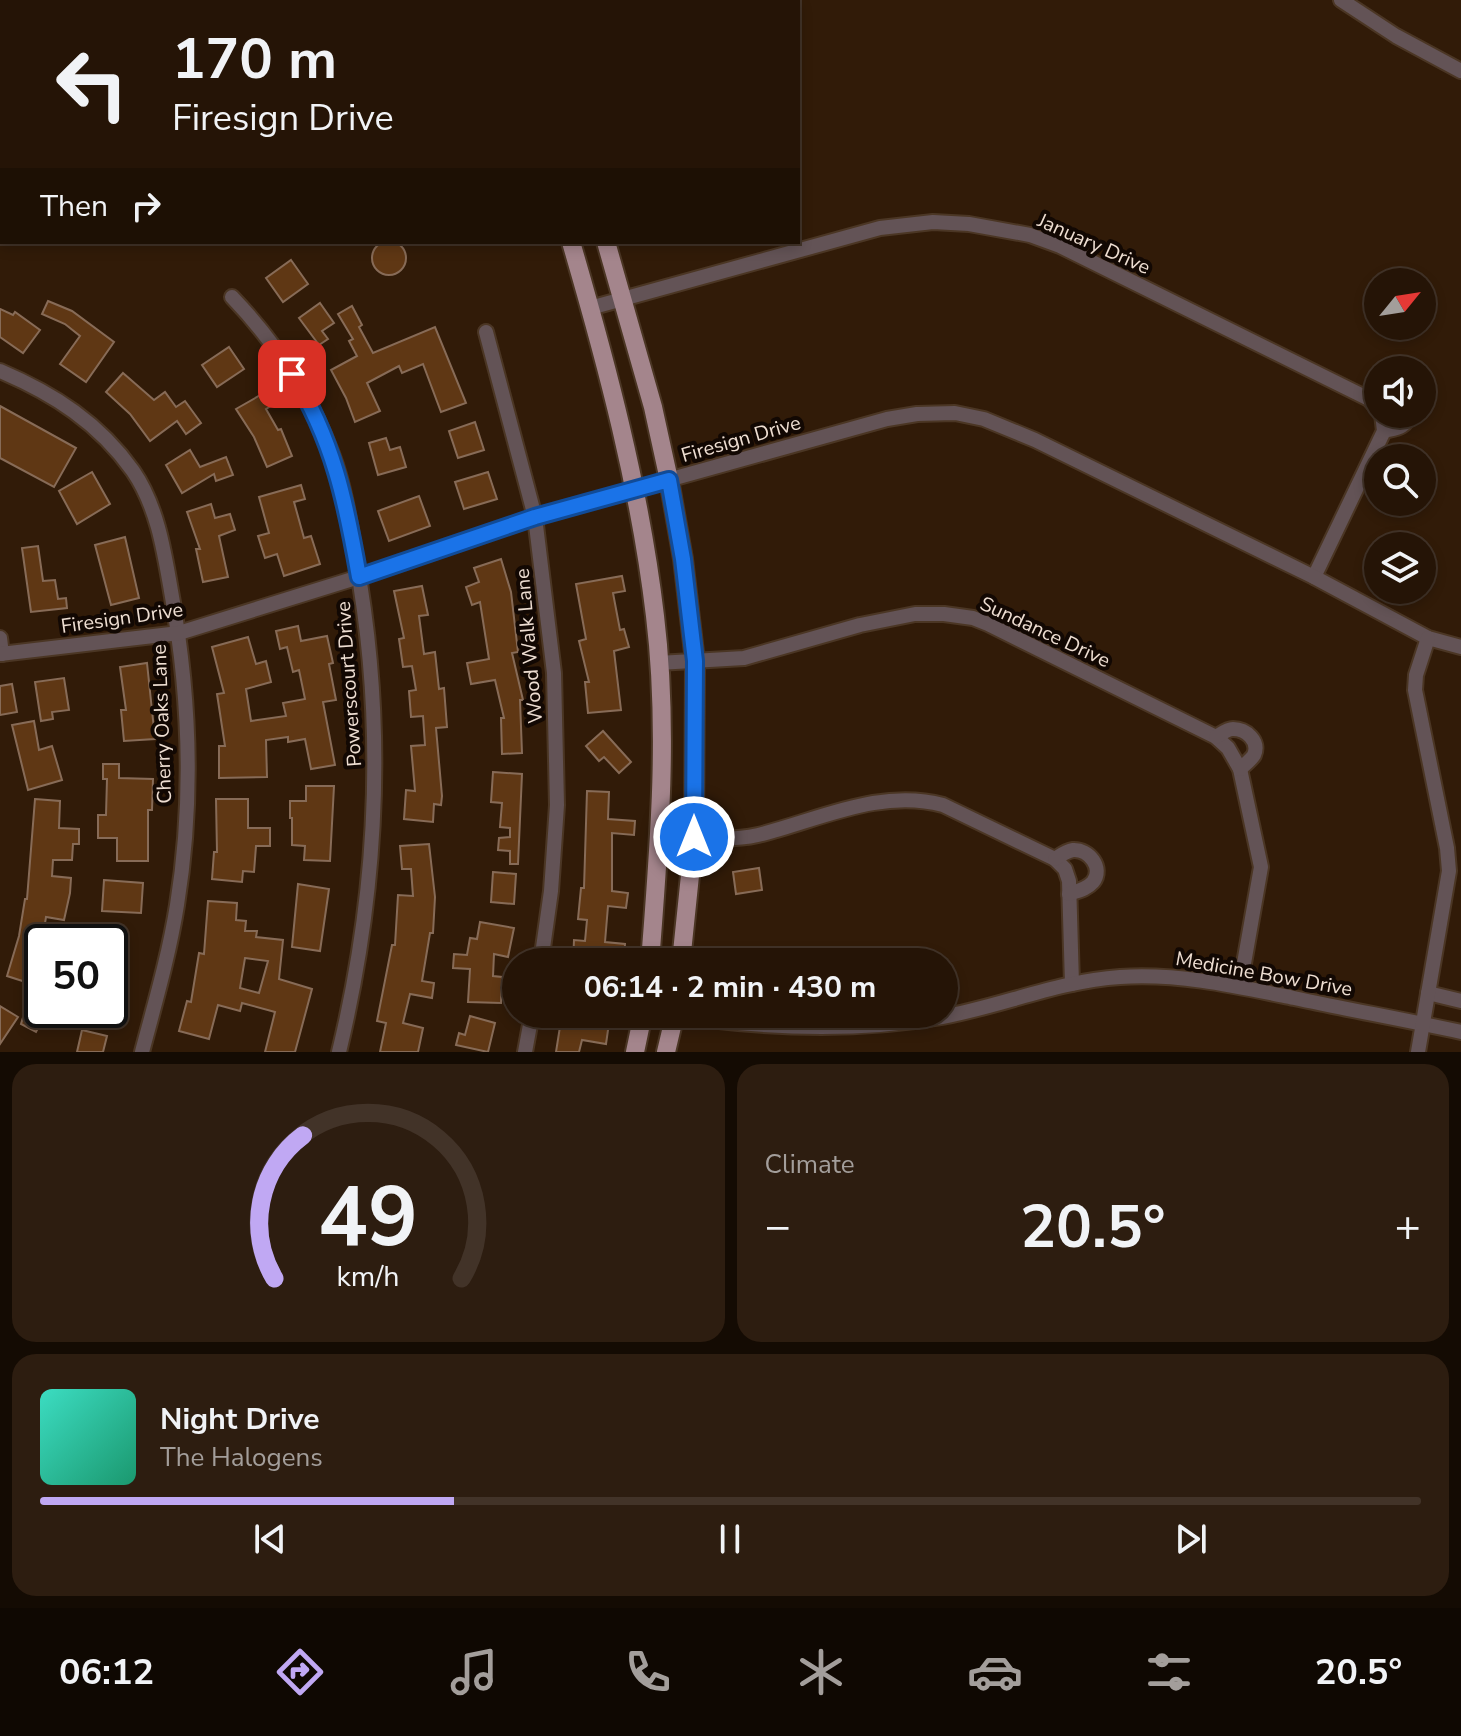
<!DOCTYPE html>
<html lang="en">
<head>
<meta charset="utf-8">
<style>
  body { margin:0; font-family:"Nunito Sans",sans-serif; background:#2d1d10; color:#f1f3f6; height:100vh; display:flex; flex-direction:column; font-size:30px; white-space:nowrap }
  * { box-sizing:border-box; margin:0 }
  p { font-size:26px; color:#a39e9b }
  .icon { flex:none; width:44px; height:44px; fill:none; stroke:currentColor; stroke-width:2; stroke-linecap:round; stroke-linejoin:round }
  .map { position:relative; height:1052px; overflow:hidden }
  .side { display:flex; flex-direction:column; gap:12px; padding:12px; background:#140b03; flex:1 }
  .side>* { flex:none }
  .guide { position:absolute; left:0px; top:0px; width:800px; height:244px; box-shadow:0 4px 12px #0003,0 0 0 2px #423328; background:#251406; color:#f1f3f6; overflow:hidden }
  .needle { width:52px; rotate:60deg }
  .fabs { position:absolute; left:1364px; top:268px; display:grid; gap:16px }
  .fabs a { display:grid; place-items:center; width:72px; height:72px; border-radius:50%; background:#251406; box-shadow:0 4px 12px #0003,0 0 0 2px #423328; font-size:40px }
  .speed { position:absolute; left:24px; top:924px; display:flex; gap:16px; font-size:40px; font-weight:700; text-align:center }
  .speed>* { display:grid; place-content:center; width:104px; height:104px; border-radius:50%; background:#251406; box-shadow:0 4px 12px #0003,0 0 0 2px #423328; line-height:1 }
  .speed .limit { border:4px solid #111; border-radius:12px; background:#fff; color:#111 }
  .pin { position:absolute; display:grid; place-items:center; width:68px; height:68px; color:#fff; margin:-34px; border-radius:16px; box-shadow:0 4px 12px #0006 }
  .me { position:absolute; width:88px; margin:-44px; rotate:0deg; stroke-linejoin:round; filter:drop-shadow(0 0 6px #0008) }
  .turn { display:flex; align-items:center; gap:28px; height:168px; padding:0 40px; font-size:36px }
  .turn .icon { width:104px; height:104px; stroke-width:2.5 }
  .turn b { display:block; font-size:56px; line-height:68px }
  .then { display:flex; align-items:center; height:76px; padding:0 40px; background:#0003; gap:16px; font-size:30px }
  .big { font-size:60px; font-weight:700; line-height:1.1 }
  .side .tile { flex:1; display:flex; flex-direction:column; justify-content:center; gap:12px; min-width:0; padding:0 28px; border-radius:24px; background:#2d1d10 }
  .side .dial { align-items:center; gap:0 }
  .dial svg { height:208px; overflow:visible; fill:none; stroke:#423328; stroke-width:7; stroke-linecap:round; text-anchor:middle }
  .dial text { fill:#f1f3f6; stroke:none }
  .song { display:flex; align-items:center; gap:24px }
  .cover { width:96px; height:96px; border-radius:12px; background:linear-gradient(135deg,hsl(170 70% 55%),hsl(160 70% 35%)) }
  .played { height:8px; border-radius:4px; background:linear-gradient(90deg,#c0a8f3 30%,#423328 30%) }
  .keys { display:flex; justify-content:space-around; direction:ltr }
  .heat { display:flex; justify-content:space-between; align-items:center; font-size:44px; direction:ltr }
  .side .tiles { flex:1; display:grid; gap:12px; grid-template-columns:1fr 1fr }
  .tile:last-child { grid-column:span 2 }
  .trip { position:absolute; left:502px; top:948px; width:456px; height:80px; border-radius:40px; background:#251406; box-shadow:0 4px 12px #0003,0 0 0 2px #423328; font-weight:700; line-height:80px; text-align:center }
  .dock { display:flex; height:128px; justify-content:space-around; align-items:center; background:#0f0802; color:#a39e9b }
  .dock .icon { width:56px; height:56px }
  .dock .current { color:#c0a8f3 }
  .dock b { font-size:36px; color:#f1f3f6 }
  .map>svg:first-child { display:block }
  .building { fill:#5f3714; stroke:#876b57; stroke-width:2; fill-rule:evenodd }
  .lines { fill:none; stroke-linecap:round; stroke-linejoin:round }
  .minor-casing { stroke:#4b3624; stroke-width:18 }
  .major-casing { stroke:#4b3624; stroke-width:22 }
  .minor { stroke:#635356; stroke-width:14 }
  .major { stroke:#a4858c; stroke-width:18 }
  .route-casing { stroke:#114b97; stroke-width:20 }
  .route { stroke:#1a73e8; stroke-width:14 }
  .labels { text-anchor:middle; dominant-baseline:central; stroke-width:8; stroke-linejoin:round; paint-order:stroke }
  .street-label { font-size:20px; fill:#eeded2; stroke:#120803 }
</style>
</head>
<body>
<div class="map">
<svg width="1461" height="1052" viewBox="0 0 1461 1052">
  <rect width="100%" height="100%" fill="#311b08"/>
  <!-- building -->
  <g class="building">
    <circle cx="389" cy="258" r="17"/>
    <path d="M291 260 308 284 283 302 266 278Z"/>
    <path d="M48 301 72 311 114 342 86 382 60 364 80 336 65 324 42 314Z"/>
    <path d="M320 303 334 323 322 331 328 339 319 345 299 318Z"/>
    <path d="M352 306 362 325 359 327 373 353 435 327 466 403 441 412 423 364 402 373 399 366 367 383 380 411 355 422 346 398 331 370 357 356 349 341 353 339 338 314Z"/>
    <path d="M0 309 13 315 15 312 40 330 23 353 0 337Z"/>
    <path d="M229 347 244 369 217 387 202 365Z"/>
    <path d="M123 373 154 400 165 392 176 407 185 401 201 423 186 434 177 421 150 441 130 414 106 392Z"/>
    <path d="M264 393 271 406 266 409 278 430 281 429 292 456 267 467 254 437 236 409Z"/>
    <path d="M0 406 76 448 54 487 0 458Z"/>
    <path d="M475 422 484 450 458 458 449 431Z"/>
    <path d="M386 438 390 450 400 447 406 467 378 475 369 443Z"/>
    <path d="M190 450 200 467 226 457 233 475 216 481 214 474 182 493 166 465Z"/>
    <path d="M92 472 110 504 77 524 59 491Z"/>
    <path d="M488 472 497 499 464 509 455 482Z"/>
    <path d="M301 485 305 499 294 502 304 538 311 536 320 564 284 576 277 554 265 558 258 536 269 533 259 497Z"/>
    <path d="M419 496 430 526 389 541 378 511Z"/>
    <path d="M211 504 215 518 230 514 235 530 219 536 228 577 203 582 196 549H200L187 512Z"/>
    <path d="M125 537 139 598 111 605 95 545Z"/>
    <path d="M38 546 43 581 55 580 58 599 66 598 67 608 31 612 22 548Z"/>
    <path d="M501 559 511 592 518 652 512 653 523 700H520L522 753 502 754 501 718H504L495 680 471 684 467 663 489 659 480 602 472 605 466 587 479 582 474 568Z"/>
    <path d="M622 576 625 591 613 593 620 630 624 629 629 647 614 651 621 710 588 713 585 682H589L579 641 586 639 576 584Z"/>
    <path d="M422 586 428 615 419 616 424 654 435 652 439 689 444 688 447 727 436 728 442 796 441 805 434 804 433 822 404 819 406 790 415 791 411 746 425 745 423 716 411 717 409 691 416 690 412 666 403 667 399 639 404 638 394 591Z"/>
    <path d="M298 626 301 641 327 636 333 663 329 664 336 700 323 702 335 765 311 769 305 739 288 742V737L266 740 267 777 219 778V746H225L217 694 224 693 212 647 248 637 256 664 266 661 271 682 246 689 251 721 286 716 283 703 305 699 299 670 293 672 287 647 280 649 276 631Z"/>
    <path d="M147 663 155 739 124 741 121 710H126L120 667Z"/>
    <path d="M64 678 69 710 52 712 53 719 41 721 35 682Z"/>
    <path d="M12 684 17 712 0 715V686Z"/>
    <path d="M34 721 39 750 52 746 62 780 28 790 12 725Z"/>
    <path d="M603 731 631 762 619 773 604 757 599 761 586 746Z"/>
    <path d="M103 764H119V778L153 779 152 810H148V861H117V838H98V815H106L107 779H103Z"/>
    <path d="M493 772 522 774 518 864H510V851L498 850 499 838 510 837V828L500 827 502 803 491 802Z"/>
    <path d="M306 786H334L330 861 304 860 305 846 292 845V818H290V801H306Z"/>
    <path d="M587 791 609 792 608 819 635 821 634 835 612 833V891L628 893 626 908 608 906 605 942 625 944 624 959 598 957V962H573L574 940 585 941 587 920 578 919 581 888H584Z"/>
    <path d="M35 799 60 801 59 828 79 829V844H73L72 860H53L52 876 71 878 70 893 64 920 46 917 40 954 42 975 38 986 7 976 19 936 25 899H27Z"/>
    <path d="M216 799H248V828H270V846H256L254 872 243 871 242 882 212 879 214 852H217Z"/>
    <path d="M429 844 435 897 433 933H430L422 981 434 983 432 998 410 994 403 1023 423 1028 418 1052H380L386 1023 377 1021 392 945H395L398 895 413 896 411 869H402L400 846Z"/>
    <path d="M759 868 762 890 736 894 733 872Z"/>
    <path d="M493 872 516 874 514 904 491 902Z"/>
    <path d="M104 880 143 883 141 913 102 911Z"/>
    <path d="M298 884 329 889 320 951 292 947Z"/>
    <path d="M208 901 237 903 236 920 246 921 245 931H257L256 937 283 940 279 979 312 989 295 1052H265L275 1012 242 1003 240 1011 218 1005 209 1039 179 1031 187 1001 191 1002 199 953 204 954ZM245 958 268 961 259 993 240 988Z"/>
    <path d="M480 922 514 928 508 957 494 954 493 976 502 977 501 1003 468 1002 470 969 453 968 454 954 467 955 470 938 477 939Z"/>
    <path d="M714 947 752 952 751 962H711Z"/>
    <path d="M33 985 42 988V1010H47L36 1032 21 1024Z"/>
    <path d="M110 985 124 988 114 1027 110 1026Z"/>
    <path d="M0 1006 18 1017 0 1044Z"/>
    <path d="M562 1014H583L582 1018 609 1023 606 1044 582 1040 579 1052H556Z"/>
    <path d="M470 1016 495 1023 488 1052 456 1045 459 1033 465 1035Z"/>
    <path d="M82 1030 107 1036 103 1052H77Z"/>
  </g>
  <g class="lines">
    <!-- minor casing -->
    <g class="minor-casing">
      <g id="minor">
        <path d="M233 0V2"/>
        <path d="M273 0V2"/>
        <path d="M606 0V2"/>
        <path d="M1341 0 1396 36 1461 71"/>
        <path d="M7 2V0"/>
        <path d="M232 297C275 342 310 395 332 454 345 488 350 524 356 560 386 724 378 890 339 1052"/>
        <path d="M590 308 880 228 933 222 969 224 1030 235 1060 246 1369 399 1378 409"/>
        <path d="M486 332 535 517 554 673 557 805 551 891 541 962"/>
        <path d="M0 371C54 394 99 423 133 471 157 506 164 550 171 591 190 695 194 800 177 905 169 955 155 1003 142 1052"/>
        <path d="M1384 431C1397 428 1406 428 1409 414"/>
        <path d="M1314 577 1384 431 1382 414"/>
        <path d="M0 638 2 654"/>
        <path d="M0 654 179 633 359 577 535 517 887 419 917 414 955 413 984 419 1035 440 1314 577 1428 638 1461 647"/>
        <path d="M658 663 744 658 860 625 915 614H944L973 618 988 624 1216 737 1228 748 1240 769 1261 867 1240 986"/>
        <path d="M1216 737C1221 734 1227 729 1233 729 1246 729 1260 741 1254 755 1251 760 1244 765 1240 769"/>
        <path d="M661 834C693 837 727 842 758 835 819 820 880 788 943 805L1055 859 1065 869 1069 881 1072 984"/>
        <path d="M1055 859C1061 855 1066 851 1073 850 1089 849 1104 868 1093 882 1087 889 1077 891 1069 894"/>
        <path d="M1428 993 1461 1001"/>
        <path d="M670 1014C761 1029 851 1033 942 1017 1002 1006 1059 981 1120 977 1179 973 1236 986 1294 998 1350 1010 1406 1020 1461 1032"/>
        <path d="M525 1052 532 1014"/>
        <path d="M1418 1052 1449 871 1447 848 1415 690 1416 675 1428 638"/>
      </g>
    </g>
    <!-- major casing -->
    <g class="major-casing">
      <g id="major">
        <path d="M502 0V2"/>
        <path d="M536 0 537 2"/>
        <path d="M571 242C607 365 640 489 655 616 669 731 659 847 650 962"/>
        <path d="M606 242 653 407 669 480 683 559 695 661 694 837 681 962"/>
        <path d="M635 1052 643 1014"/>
        <path d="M666 1052 675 1014"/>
      </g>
    </g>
    <!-- minor -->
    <use href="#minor" class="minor"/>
    <!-- major -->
    <use href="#major" class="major"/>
  </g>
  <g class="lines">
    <!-- route casing -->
    <g class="route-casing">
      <path id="route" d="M292 374C333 439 346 502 359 577L535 517 669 480 683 559 695 661 694 837"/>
    </g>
    <!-- route -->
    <use href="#route" class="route"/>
  </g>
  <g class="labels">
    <!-- street labels -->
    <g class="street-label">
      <text transform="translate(1094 244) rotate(24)">January Drive</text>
      <text transform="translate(741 439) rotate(-16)">Firesign Drive</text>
      <text transform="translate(122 618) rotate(-8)">Firesign Drive</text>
      <text transform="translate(1045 632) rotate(25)">Sundance Drive</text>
      <text transform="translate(529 646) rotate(-95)">Wood Walk Lane</text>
      <text transform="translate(349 684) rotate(-94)">Powerscourt Drive</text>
      <text transform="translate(162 724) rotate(-92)">Cherry Oaks Lane</text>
      <text transform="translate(1264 974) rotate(10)">Medicine Bow Drive</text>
    </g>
  </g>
</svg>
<div class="fabs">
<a><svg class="needle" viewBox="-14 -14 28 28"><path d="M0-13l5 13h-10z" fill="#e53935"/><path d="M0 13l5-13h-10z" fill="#a39e9b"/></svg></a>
<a><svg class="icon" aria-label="sound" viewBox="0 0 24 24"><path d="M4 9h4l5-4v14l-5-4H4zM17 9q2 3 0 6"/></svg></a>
<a><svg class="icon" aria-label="search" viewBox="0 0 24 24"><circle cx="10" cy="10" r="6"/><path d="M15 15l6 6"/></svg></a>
<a><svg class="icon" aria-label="layers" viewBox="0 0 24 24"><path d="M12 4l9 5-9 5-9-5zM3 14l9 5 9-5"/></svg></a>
</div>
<div class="speed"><div class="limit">50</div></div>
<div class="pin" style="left:292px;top:374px;background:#d93025"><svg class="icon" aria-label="arrive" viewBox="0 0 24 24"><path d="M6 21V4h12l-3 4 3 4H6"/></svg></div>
<svg class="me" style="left:694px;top:837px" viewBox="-20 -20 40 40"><circle r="17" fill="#1a73e8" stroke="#fff" stroke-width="3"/><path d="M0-11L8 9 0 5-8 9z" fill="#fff"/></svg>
<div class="trip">06:14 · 2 min · 430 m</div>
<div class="guide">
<div class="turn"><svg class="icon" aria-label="left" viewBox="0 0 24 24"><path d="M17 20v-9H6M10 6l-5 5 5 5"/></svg><div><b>170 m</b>Firesign Drive</div></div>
<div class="then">Then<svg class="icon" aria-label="right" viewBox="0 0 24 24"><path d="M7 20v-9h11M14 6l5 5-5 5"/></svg></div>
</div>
</div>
<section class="side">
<div class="tiles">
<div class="tile dial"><svg viewBox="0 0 100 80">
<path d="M14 69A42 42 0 1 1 86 69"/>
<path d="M14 69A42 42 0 0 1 25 14" stroke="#c0a8f3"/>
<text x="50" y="56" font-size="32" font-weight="700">49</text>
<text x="50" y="72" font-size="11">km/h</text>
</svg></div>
<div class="tile"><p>Climate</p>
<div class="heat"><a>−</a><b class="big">20.5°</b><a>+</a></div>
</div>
<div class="tile">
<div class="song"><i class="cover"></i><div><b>Night Drive</b><p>The Halogens</p></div></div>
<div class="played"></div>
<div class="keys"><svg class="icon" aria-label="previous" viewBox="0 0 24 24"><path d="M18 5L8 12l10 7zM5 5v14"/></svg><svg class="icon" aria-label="pause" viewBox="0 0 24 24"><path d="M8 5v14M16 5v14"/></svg><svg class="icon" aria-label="next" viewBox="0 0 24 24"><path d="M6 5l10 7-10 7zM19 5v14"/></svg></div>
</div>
</div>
</section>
<nav class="dock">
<b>06:12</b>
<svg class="icon current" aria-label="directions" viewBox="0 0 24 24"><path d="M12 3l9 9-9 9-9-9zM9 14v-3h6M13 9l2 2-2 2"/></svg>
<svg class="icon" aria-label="music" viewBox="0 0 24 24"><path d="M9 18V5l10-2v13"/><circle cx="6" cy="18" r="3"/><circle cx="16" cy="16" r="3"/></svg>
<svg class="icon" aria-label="phone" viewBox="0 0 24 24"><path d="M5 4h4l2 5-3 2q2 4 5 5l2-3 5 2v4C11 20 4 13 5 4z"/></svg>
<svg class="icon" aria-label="climate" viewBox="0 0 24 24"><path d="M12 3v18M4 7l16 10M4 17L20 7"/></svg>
<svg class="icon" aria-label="car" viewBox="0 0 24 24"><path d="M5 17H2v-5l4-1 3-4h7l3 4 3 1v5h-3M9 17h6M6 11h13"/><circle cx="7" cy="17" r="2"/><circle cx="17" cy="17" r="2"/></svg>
<svg class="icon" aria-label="filters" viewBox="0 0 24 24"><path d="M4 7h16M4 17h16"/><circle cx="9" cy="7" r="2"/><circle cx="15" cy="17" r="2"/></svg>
<b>20.5°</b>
</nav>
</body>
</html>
